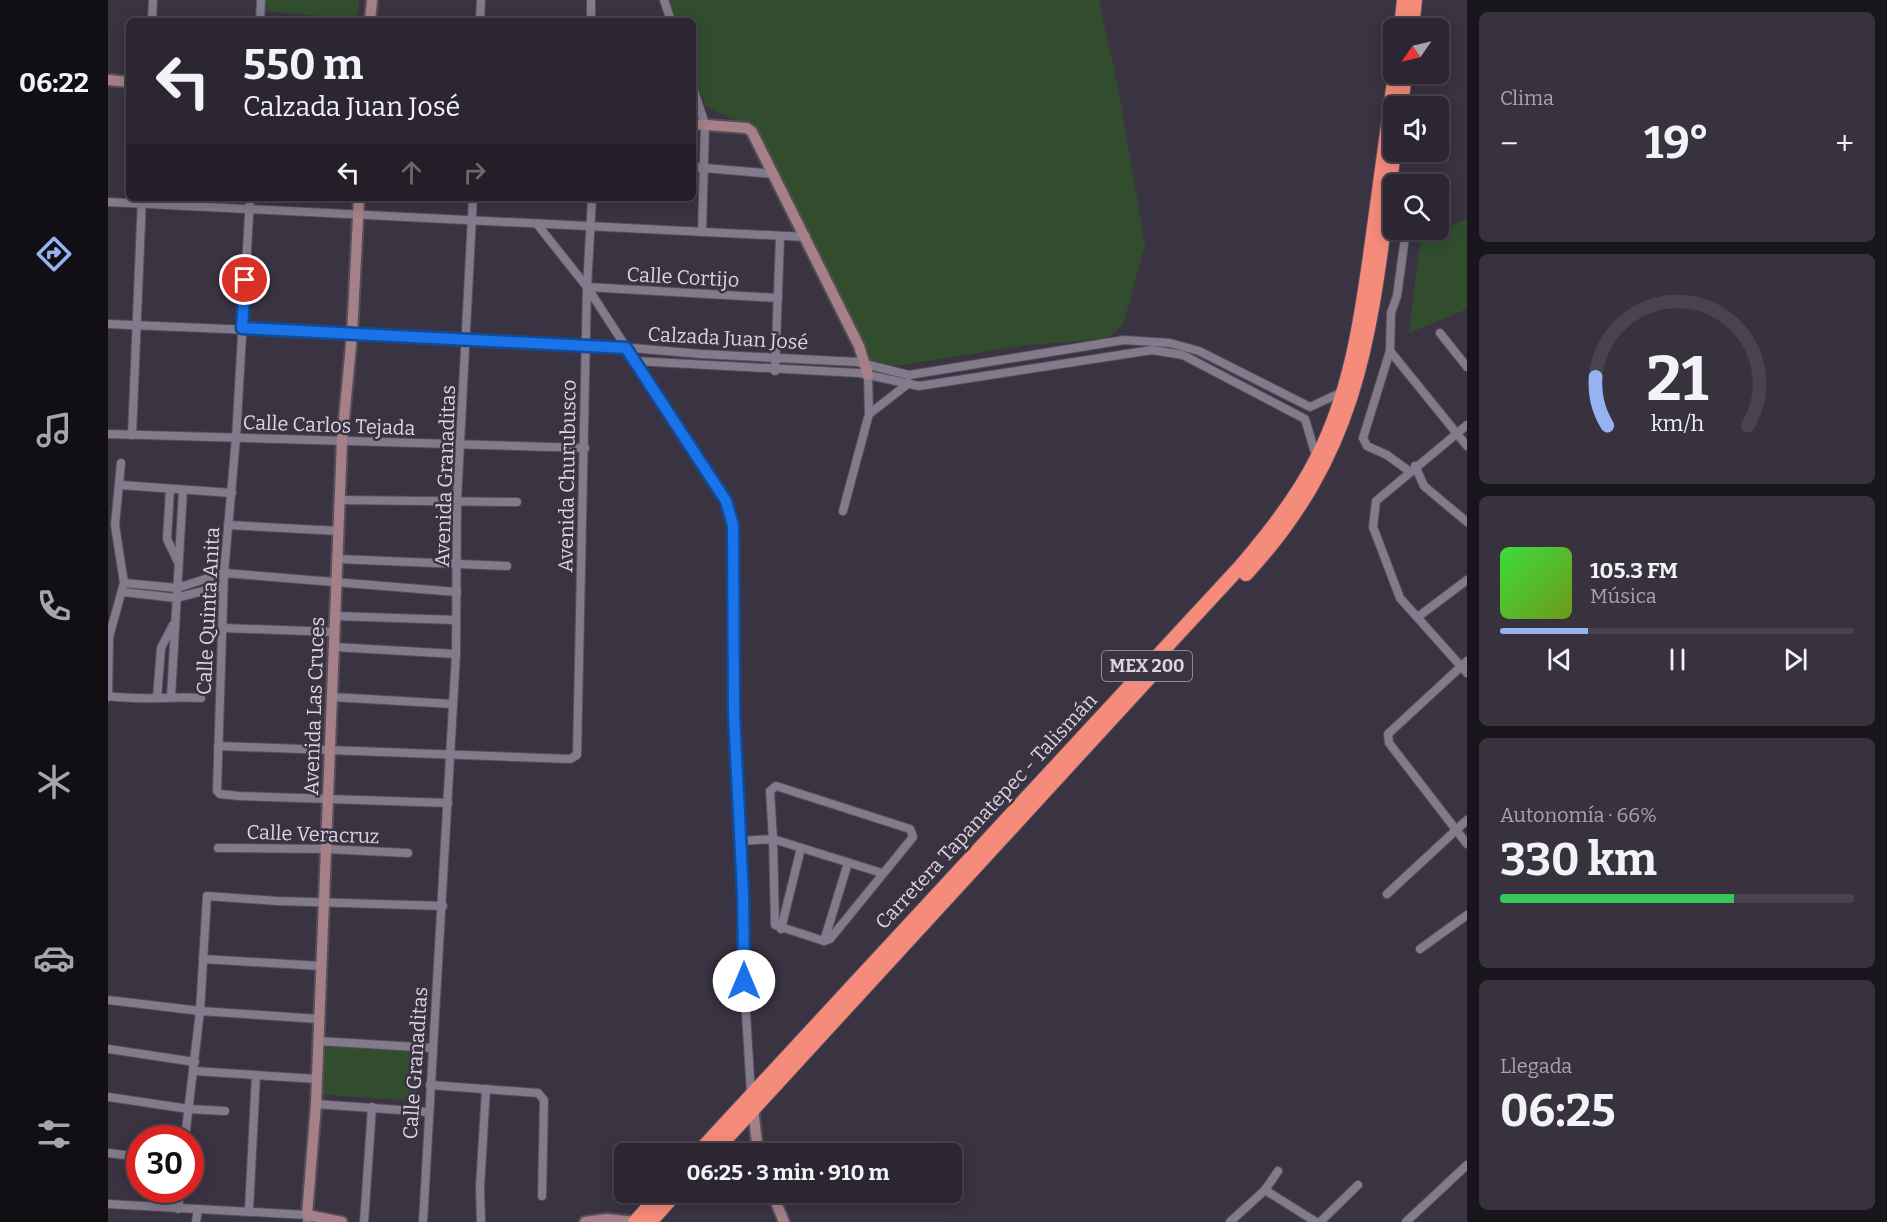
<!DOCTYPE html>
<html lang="es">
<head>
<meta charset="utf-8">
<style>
  body { margin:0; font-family:Bitter,serif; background:#38323e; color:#f1f3f6; height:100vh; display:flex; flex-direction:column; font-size:22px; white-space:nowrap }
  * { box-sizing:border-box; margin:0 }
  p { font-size:20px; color:#a6a5ac }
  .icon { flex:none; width:33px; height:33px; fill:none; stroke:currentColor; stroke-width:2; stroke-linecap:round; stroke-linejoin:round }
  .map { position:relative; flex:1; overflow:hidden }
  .side { display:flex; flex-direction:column; gap:12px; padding:12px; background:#18151c; width:420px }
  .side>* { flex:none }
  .banner { position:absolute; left:18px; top:18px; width:570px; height:183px; border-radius:9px; box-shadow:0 3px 15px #0003,0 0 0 2px #48434d; background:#2c2632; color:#f1f3f6; overflow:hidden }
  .needle { width:39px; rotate:236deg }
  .fabs { position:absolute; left:1275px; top:18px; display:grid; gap:12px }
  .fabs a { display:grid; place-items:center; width:66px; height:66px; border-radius:9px; background:#2c2632; box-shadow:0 3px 15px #0003,0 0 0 2px #48434d; font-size:30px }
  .speed { position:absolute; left:18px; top:1125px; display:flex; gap:12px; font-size:30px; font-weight:700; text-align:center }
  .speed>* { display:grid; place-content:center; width:78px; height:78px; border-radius:50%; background:#2c2632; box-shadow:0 3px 15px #0003,0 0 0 2px #48434d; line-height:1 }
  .speed .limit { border:9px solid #d22; background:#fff; color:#111 }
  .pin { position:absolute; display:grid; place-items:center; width:51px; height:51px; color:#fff; margin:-26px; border:3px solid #fff; border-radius:50%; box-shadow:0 2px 6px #0007 }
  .me { position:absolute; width:66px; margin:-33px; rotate:0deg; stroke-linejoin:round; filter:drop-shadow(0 0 4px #0008) }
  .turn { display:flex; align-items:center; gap:21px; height:126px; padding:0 18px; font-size:27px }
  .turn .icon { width:78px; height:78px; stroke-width:2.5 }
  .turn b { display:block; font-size:42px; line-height:51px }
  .lanes { display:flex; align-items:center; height:57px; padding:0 18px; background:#0003; justify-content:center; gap:30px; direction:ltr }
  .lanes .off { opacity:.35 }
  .big { font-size:45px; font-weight:700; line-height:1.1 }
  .side .widget { flex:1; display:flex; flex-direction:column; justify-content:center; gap:9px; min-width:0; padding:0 21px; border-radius:9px; background:#38323e }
  .side .dial { align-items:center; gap:0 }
  .dial svg { height:156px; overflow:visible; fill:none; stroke:#48434d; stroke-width:7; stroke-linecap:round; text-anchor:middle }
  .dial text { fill:#f1f3f6; stroke:none }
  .song { display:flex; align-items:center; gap:18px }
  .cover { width:72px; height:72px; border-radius:9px; background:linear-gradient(135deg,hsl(120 70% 55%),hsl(80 70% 35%)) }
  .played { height:6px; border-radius:3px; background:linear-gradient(90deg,#95b2f1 25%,#48434d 25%) }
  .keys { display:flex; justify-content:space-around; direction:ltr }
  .heat { display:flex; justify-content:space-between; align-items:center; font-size:33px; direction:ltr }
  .charge { height:9px; border-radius:4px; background:linear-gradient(90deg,#34c759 66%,#48434d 0) }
  .trip { position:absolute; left:506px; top:1143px; width:348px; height:60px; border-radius:9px; background:#2c2632; box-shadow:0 3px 15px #0003,0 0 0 2px #48434d; font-weight:700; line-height:60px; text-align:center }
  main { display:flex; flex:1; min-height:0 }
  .tabs { display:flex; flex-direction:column; width:108px; justify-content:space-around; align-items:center; background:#120f14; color:#a6a5ac }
  .tabs .icon { width:42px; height:42px }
  .tabs .selected { color:#95b2f1 }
  .tabs b { font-size:27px; color:#f1f3f6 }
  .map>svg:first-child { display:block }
  .green { fill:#314d2e }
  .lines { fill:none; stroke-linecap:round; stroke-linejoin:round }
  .street-casing { stroke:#554f5b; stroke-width:10 }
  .secondary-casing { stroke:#554f5b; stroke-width:14 }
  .highway-casing { stroke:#554f5b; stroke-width:16 }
  .street { stroke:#837b8c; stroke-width:8 }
  .secondary { stroke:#a58087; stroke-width:10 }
  .highway { stroke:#f58b7b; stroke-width:14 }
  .route-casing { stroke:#114b97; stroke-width:15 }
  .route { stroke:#1a73e8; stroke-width:10 }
  .labels { text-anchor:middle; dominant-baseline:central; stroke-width:5; stroke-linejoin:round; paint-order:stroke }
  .shield { fill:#3a3342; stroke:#aaa4b0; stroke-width:1.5 }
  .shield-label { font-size:18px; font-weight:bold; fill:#dad5df }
  .street-label { font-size:20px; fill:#dad5df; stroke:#3a3342 }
</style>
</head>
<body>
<main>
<nav class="tabs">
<b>06:22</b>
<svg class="icon selected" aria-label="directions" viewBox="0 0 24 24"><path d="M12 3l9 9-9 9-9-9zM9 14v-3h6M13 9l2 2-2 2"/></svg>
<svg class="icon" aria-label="music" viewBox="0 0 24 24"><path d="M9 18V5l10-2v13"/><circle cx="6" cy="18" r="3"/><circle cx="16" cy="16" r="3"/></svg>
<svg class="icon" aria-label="phone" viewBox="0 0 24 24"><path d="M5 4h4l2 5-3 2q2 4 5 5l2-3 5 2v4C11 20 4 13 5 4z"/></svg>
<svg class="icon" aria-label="climate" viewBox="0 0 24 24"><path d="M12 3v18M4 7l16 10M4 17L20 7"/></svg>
<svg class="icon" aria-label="car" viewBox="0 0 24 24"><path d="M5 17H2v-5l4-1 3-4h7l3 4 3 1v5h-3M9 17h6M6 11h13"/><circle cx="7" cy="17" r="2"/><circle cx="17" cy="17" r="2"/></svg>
<svg class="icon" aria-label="filters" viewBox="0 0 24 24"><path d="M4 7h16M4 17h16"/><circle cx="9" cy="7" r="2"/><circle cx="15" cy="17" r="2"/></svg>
</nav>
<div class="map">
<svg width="1359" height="1222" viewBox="0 0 1359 1222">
  <rect width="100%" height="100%" fill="#3a3342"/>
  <!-- green -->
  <g class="green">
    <path d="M153 0H251L249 19 153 11Z"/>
    <path d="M557 0H991L1011 92 1037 245 1015 325 999 339 920 345 777 368 750 355 692 230 634 124 597 106 585 71V21H566Z"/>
    <path d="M1359 218V309L1301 333 1312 242Z"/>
    <path d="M214 1041 316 1049 309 1101 209 1094Z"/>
  </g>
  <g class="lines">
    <!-- street casing -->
    <g class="street-casing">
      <g id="street">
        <path d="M556 0 563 21"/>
        <path d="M44 21 45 0"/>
        <path d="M152 21 153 0"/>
        <path d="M372 21 373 0"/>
        <path d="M483 21V0"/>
        <path d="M585 88 597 124 594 232"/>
        <path d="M585 167 666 174"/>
        <path d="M142 198 128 438 116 573 109 791 112 794 131 796 340 803"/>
        <path d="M0 202 698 237"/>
        <path d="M429 224 479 287 618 501 625 524 626 714 635 894 636 981 643 1094"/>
        <path d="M1298 230 1289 296 1283 313 1282 351 1255 438 1259 446 1279 455 1301 471"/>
        <path d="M479 287 670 298"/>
        <path d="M0 324 478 344 593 354 749 362 801 375 1016 340 1062 343 1091 351 1202 407 1234 392"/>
        <path d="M1332 333 1359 367"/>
        <path d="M1282 351 1359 446"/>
        <path d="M527 361 751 373 811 386 1044 350 1075 355 1197 419 1208 456"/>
        <path d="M667 371 672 238"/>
        <path d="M760 375 761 414"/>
        <path d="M1359 425 1268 501 1265 527 1292 598 1359 673"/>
        <path d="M0 434 477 448"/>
        <path d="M24 435 34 198"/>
        <path d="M1307 466 1316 486 1359 522"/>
        <path d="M13 485 124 493"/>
        <path d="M62 489 59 539 69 560"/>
        <path d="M232 500 409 502"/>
        <path d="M735 511 761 414 801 383"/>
        <path d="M120 525 231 531"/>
        <path d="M230 559 399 566"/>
        <path d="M16 583 69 588 116 573 349 592"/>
        <path d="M15 592 68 598 115 586"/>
        <path d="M227 616 348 620"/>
        <path d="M1311 616 1359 580"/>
        <path d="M115 628 227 632"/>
        <path d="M226 647 348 654"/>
        <path d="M1359 661 1280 734 1281 743 1359 844"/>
        <path d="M0 696C32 701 62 696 93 698"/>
        <path d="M0 697 1 637 16 583 7 525 13 463"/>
        <path d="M63 697 75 490"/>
        <path d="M224 697 345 704"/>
        <path d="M49 698 53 648 65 625"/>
        <path d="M110 746 462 759 469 755 479 287 484 198"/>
        <path d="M632 841 665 839 667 925 716 941 722 939 805 837 802 829 668 786 662 791 665 839 774 873"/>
        <path d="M110 848 218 849 300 853"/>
        <path d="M1279 894 1359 820"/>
        <path d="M673 929 693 848"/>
        <path d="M716 941 740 863"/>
        <path d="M1312 949 1359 915"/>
        <path d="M95 959 213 966"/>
        <path d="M0 1000 92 1011 211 1019"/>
        <path d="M210 1041 324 1048"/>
        <path d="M0 1049 87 1062"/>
        <path d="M86 1071 209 1079"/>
        <path d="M322 1085 430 1093 436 1100 434 1196"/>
        <path d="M0 1097 81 1109 117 1111"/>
        <path d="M208 1104 320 1112"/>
        <path d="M77 1138 92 1011 99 896 169 901 335 906"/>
        <path d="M0 1153 32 1157"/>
        <path d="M1157 1190 1208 1222"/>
        <path d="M0 1204 199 1215V1222"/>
        <path d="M70 1209 72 1190"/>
        <path d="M141 1210 148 1075"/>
        <path d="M88 1222 90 1209"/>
        <path d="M256 1222 264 1107"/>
        <path d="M315 1222 348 654 349 500 365 198"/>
        <path d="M373 1222 372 1187 378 1089"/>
        <path d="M1122 1222 1157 1190 1170 1171"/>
        <path d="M1212 1222 1250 1185"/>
        <path d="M1298 1222 1359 1165"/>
      </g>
    </g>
    <!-- secondary casing -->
    <g class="secondary-casing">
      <g id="secondary">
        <path d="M262 21 264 0"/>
        <path d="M0 80 21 82"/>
        <path d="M585 124 639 128 644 132 751 346 760 375"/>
        <path d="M645 1107 650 1154"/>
        <path d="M664 1192 676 1222"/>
        <path d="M234 1222 199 1215 208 1104 234 440 244 335 251 198"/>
        <path d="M477 1222 499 1219 527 1222"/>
      </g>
    </g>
    <!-- highway casing -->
    <g class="highway-casing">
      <g id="highway">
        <path d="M1293 28 1296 0"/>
        <path d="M1304 28 1307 0"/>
        <path d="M1293 106 1297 74"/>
        <path d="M1138 574C1259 443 1263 319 1286 152"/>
        <path d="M589 1154 1132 567C1160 534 1188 499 1208 460 1242 395 1253 321 1263 249 1271 191 1279 132 1287 74"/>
        <path d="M604 1154 1051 667"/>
        <path d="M527 1222 554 1192"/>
        <path d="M542 1222 569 1192"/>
      </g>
    </g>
    <!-- street -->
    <use href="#street" class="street"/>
    <!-- secondary -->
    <use href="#secondary" class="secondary"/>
    <!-- highway -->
    <use href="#highway" class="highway"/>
  </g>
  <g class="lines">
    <!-- route casing -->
    <g class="route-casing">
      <path id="route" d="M137 280 134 328 518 348 618 501 625 525 626 714 635 894 636 981"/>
    </g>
    <!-- route -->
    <use href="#route" class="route"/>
  </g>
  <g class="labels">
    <!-- shield labels -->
    <rect class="shield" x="994" y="651" width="90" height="30" rx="4.5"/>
    <g class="shield-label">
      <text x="1039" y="666">MEX 200</text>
    </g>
    <!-- street labels -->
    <g class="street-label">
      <text transform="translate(575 277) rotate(3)">Calle Cortijo</text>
      <text transform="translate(620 338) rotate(3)">Calzada Juan José</text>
      <text transform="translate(221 425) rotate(2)">Calle Carlos Tejada</text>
      <text transform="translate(337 476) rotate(-88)">Avenida Granaditas</text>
      <text transform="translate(459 476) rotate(-89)">Avenida Churubusco</text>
      <text transform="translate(100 611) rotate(-87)">Calle Quinta Anita</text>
      <text transform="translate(206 706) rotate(-88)">Avenida Las Cruces</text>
      <text transform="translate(878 811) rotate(-47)">Carretera Tapanatepec - Talismán</text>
      <text transform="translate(205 834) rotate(2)">Calle Veracruz</text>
      <text transform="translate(307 1063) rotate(-86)">Calle Granaditas</text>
    </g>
  </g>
</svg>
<div class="fabs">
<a><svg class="needle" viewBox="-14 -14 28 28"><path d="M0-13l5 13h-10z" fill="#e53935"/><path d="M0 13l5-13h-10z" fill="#a6a5ac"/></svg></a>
<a><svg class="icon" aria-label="sound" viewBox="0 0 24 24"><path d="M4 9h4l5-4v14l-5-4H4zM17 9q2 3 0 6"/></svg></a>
<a><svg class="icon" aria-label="search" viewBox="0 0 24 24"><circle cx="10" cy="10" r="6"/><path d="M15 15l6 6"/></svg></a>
</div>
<div class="speed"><div class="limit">30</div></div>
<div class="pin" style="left:137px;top:280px;background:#d93025"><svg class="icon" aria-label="arrive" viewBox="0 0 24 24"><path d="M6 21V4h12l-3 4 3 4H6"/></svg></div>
<svg class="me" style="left:636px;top:981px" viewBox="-20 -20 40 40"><circle r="19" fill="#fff"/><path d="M0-13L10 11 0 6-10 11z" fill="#1a73e8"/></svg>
<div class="trip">06:25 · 3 min · 910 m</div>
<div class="banner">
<div class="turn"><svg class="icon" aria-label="left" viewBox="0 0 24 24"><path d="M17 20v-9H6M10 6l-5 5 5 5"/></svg><div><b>550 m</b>Calzada Juan José</div></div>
<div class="lanes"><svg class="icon" aria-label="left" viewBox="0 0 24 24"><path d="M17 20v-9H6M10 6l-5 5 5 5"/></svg><svg class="icon off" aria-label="ahead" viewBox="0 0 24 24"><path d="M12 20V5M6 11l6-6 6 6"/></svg><svg class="icon off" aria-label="right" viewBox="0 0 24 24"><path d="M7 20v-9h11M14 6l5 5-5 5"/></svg></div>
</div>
</div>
<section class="side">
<div class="widget"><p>Clima</p>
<div class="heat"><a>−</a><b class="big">19°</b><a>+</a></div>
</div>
<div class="widget dial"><svg viewBox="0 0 100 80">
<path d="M14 69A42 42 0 1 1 86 69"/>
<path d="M14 69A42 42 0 0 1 8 44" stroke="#95b2f1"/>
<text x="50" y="56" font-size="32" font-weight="700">21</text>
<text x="50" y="72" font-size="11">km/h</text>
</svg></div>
<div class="widget">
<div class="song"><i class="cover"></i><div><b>105.3 FM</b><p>Música</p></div></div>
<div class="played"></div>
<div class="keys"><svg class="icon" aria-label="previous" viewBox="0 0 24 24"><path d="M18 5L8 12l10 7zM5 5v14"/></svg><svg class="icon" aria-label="pause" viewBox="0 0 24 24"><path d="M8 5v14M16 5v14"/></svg><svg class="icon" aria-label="next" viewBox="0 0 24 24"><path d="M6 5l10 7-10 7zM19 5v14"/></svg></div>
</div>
<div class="widget"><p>Autonomía · 66%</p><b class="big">330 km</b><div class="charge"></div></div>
<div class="widget"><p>Llegada</p><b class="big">06:25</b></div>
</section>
</main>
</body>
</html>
